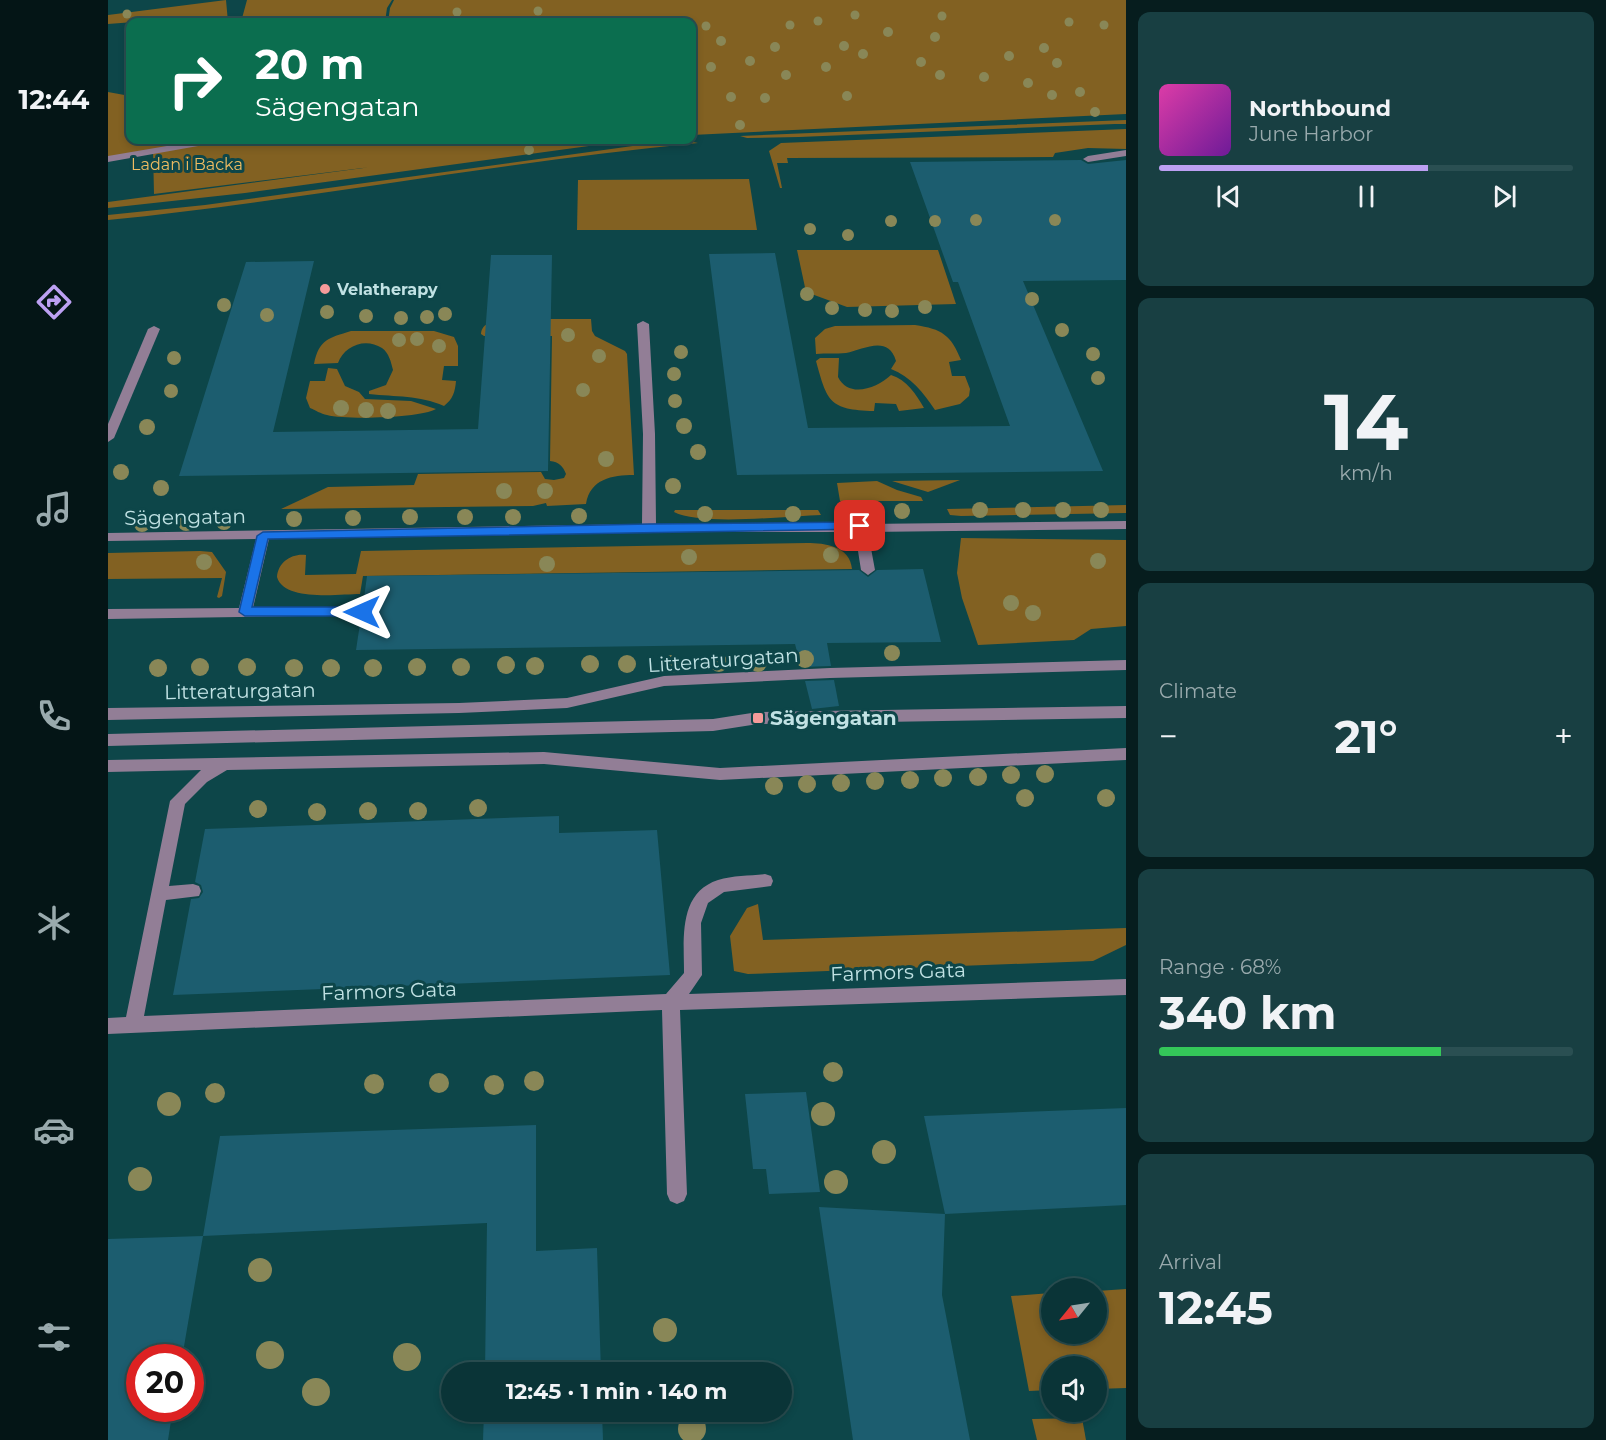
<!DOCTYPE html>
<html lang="en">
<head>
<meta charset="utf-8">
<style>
  body { margin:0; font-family:Montserrat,sans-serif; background:#183f42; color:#f1f3f6; height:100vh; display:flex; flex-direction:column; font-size:22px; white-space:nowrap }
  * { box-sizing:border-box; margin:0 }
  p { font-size:20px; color:#99aaad }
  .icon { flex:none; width:33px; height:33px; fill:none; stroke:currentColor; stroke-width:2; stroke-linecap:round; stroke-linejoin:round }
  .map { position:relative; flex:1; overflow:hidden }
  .side { display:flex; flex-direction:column; gap:12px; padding:12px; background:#061d1e; width:480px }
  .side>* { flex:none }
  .guide { position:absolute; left:18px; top:18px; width:570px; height:126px; border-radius:12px; box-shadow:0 3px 9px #0003,0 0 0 2px #2a4f52; background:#0b6e4f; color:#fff; overflow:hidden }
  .needle { width:39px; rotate:240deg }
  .fabs { position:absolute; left:933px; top:1278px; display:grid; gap:12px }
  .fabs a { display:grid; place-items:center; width:66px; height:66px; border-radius:50%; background:#0a3437; box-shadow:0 3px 9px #0003,0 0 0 2px #2a4f52; font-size:30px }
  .speed { position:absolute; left:18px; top:1344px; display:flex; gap:12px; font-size:30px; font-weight:700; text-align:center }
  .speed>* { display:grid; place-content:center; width:78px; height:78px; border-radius:50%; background:#0a3437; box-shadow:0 3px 9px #0003,0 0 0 2px #2a4f52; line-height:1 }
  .speed .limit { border:9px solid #d22; background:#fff; color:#111 }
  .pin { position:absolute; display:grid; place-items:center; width:51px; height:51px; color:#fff; margin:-26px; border-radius:12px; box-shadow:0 3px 9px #0006 }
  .me { position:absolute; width:66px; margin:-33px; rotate:270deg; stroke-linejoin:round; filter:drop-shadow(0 0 4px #0008) }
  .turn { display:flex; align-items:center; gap:21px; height:126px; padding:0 30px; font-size:27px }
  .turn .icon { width:78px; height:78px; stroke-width:2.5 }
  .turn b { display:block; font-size:42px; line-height:51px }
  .big { font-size:45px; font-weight:700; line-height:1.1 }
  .side .card { flex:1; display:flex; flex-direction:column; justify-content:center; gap:9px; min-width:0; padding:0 21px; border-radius:12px; background:#183f42 }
  .side .dial { align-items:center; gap:0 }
  .dial b { font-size:78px; line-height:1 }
  .song { display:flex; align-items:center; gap:18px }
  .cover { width:72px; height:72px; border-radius:9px; background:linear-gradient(135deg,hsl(320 70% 55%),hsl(280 70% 35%)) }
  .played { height:6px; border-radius:3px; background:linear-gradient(90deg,#bca0f2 65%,#2a4f52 65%) }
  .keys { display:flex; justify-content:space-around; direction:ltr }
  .heat { display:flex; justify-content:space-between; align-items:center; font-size:33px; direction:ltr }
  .charge { height:9px; border-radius:4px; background:linear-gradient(90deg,#34c759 68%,#2a4f52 0) }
  .trip { position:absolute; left:333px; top:1362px; width:351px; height:60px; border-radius:30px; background:#0a3437; box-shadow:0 3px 9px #0003,0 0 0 2px #2a4f52; font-weight:700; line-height:60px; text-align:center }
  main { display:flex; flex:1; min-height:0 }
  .tab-bar { display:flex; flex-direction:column; width:108px; justify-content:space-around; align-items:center; background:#041516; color:#99aaad }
  .tab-bar .icon { width:42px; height:42px }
  .tab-bar .current { color:#bca0f2 }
  .tab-bar b { font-size:27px; color:#f1f3f6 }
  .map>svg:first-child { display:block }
  .green { fill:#826122 }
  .building { fill:#1c5d6f }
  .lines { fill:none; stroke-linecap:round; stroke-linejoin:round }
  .minor { fill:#927e96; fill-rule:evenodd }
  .tree { fill:#898757 }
  .route { fill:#1a73e8; stroke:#114b97; stroke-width:1.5 }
  .poi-dot { fill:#f59b9a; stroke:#0d4649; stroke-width:2 }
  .labels { text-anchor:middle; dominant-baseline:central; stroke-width:6; stroke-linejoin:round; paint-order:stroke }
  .far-park-label { font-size:16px; fill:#efbc62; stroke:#0d4649 }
  .far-poi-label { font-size:16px; font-weight:bold; fill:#c1e2e4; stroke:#0d4649; text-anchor:start }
  .street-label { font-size:20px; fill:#c1e2e4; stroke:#0d4649 }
  .poi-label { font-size:20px; font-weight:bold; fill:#c1e2e4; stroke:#0d4649; text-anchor:start }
</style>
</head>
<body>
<main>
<nav class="tab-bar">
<b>12:44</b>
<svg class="icon current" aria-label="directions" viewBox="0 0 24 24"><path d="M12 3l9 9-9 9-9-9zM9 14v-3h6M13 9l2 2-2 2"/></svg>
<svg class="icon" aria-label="music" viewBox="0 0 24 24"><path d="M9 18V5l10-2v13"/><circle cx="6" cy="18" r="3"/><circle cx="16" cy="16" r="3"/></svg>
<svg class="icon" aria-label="phone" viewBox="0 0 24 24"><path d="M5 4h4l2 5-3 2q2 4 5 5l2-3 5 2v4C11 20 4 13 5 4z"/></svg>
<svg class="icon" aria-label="climate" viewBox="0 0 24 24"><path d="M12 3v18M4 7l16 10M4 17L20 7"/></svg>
<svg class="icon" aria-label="car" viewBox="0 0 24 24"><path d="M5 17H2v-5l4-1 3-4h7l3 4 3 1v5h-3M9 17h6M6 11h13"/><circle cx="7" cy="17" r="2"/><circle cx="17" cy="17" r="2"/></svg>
<svg class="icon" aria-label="filters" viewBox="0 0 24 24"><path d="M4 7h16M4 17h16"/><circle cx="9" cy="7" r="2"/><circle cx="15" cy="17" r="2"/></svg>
</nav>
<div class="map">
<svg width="1018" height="1440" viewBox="0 0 1018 1440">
  <rect width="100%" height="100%" fill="#0d4649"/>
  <!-- green -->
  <g class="green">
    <path d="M118 0 120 22H26L0 24V15Z"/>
    <path d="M139 0H284L279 8 277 22H133Z"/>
    <path d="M286 0H1018V114L584 135V22H280L282 8Z"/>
    <path d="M0 92 22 96V140H459L451 144 466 140H525L137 193 0 208V202L263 167 46 194 45 150 0 157Z"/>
    <path d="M1018 120V124H1007L691 137 639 138 632 136Z"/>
    <path d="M1018 129V149L980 148 947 153 945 157 679 158 680 163H669L674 188H672L661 151 673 143Z"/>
    <path d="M568 140H583L580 141 590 143C392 162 197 200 0 220V215L97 205Z"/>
    <path d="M641 179 649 230H469L470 180Z"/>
    <path d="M689 250H830L848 304 739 307 698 292Z"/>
    <path d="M396 319H483L484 331 487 336 517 351 519 354 526 475C504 475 482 479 478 504L439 506 438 503 425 506 173 509 220 487 306 485 310 474 433 472 437 479 446 480 456 478 458 474C455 466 451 462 442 461L444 336H376L373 334C374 322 386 322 396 319Z"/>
    <path d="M807 325C834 329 843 335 853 360L841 362 844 376H857L862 389 861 396 852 404 827 410C815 392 803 377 783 369L788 361C780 334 755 350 738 353 728 354 718 353 708 354L707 338 717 329 727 326Z"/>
    <path d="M243 331H326L346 337 350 346V366H336L334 380 348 381C347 392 345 399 336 406 311 395 288 397 261 394V391L278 385 285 370C283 362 281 353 274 348 257 337 236 346 230 363L206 364C211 339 221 338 243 331Z"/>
    <path d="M712 358H731L730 377C741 399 769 388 783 375 799 380 808 394 816 408L791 411 788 404 767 403 766 411C721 410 719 401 708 361Z"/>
    <path d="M220 368 229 369 237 386 251 392 257 399 303 401 328 409C313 418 238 420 219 415 213 414 207 410 202 408L198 398 202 381H217Z"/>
    <path d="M852 480 820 492 784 481Z"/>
    <path d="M769 481 789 490 813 497 815 501H732L729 483Z"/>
    <path d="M1018 505V513L853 516 842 515 839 509Z"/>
    <path d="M567 510H710L713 515C681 516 592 526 566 512Z"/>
    <path d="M853 538 1018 540V626L983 629 966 640 870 645 854 598 849 573Z"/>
    <path d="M699 543C717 543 742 546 744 569L255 576 252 594C232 594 176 602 169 577 170 562 184 553 198 555L197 575 248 574 253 551Z"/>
    <path d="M92 551 104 552 118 572 114 596 111 598 109 597 114 578 0 579V553Z"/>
    <path d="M650 904 655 940 1018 928V945L985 961 640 974 626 971 622 936 639 908Z"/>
    <path d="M1018 1289V1388L989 1389 988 1366H944L943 1390 921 1391 903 1296 943 1293 944 1334H988L989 1291Z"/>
    <path d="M974 1418 978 1440H929L924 1419Z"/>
  </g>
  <!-- building -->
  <g class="building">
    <path d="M973 160 980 164 1018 160V280L915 281 995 471 629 475 601 254 667 253 700 428 902 426 850 282H845L802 162Z"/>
    <path d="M383 255H444L440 471 71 476 138 262 206 261 165 432 370 429Z"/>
    <path d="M815 569 833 642 719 643 723 666 693 667 687 644 248 650 253 617H259L263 613 261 608 255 605 259 576 751 570 760 577 769 570Z"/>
    <path d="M726 680 731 706 704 709 697 681Z"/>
    <path d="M451 816V833L549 830 562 975 65 995 83 899 91 898 95 892 93 885 87 882 97 829Z"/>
    <path d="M698 1092 712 1192 661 1194 658 1169H645L637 1094Z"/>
    <path d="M1018 1108V1205L837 1214 816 1116Z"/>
    <path d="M428 1125V1251L489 1248 493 1372H377L379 1223 95 1236 112 1136Z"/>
    <path d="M711 1207 837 1214 834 1295 862 1440H745Z"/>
    <path d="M95 1236 74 1358H32V1408H65L60 1440H0V1239Z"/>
    <path d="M376 1412H494L495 1440H375Z"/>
  </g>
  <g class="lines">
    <!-- minor -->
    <g class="minor">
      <path d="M94 140H112L107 143 0 162V156Z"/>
      <path d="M1018 150V156L980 162 975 159 980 156Z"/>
      <path d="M535 321 541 324 547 434 548 524H747L752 522 757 524 1018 521V529L760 532 767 570 760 575 753 570 747 532H541L161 539 145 608 254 607 259 609 261 612 259 615 0 619V609L131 608 148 539 0 541V533L534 524 535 434 529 324Z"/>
      <path d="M46 326 52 329 6 438 0 442V424L40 329Z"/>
      <path d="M1018 660V670L722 678 556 686 459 708 351 713 0 720V708L351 703 459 698 556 676 722 668Z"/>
      <path d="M1018 706V718L650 724 605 731 0 746V734L605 719 650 712Z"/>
      <path d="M1018 748V760L612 780 436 764 119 770 99 782 77 804 61 886 85 884 91 886 93 891 91 896 58 900 36 1016 558 994 576 973C576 939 570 893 610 880 625 875 642 876 657 874L663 876 665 881 663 886 616 892 600 903 593 923 594 975 581 994 1018 979V995L572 1010 579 1194 576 1201 569 1204 562 1201 559 1194 554 1010 0 1034V1018L18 1017 62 801 93 770 0 772V760L436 752 612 768Z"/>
    </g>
  </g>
  <!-- trees -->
  <g class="tree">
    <circle cx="430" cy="11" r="4.5"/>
    <circle cx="349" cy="12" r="4.5"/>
    <circle cx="19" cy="14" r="4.5"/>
    <circle cx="747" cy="15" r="4.5"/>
    <circle cx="834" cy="16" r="4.5"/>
    <circle cx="710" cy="21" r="4.5"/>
    <circle cx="961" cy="22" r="4.5"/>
    <circle cx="682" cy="25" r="4.5"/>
    <circle cx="996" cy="25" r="4.5"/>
    <circle cx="598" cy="26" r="4.5"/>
    <circle cx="780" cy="32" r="5"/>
    <circle cx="827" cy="37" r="5"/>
    <circle cx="613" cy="41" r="5"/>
    <circle cx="736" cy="46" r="5"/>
    <circle cx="667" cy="47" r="5"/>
    <circle cx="936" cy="48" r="5"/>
    <circle cx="755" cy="54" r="5"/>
    <circle cx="901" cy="56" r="5"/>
    <circle cx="642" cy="61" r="5"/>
    <circle cx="813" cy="62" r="5"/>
    <circle cx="949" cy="63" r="5"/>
    <circle cx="603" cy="67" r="5"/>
    <circle cx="718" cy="67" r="5"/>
    <circle cx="678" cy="75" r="5"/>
    <circle cx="832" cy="75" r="5"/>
    <circle cx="876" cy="77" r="5"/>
    <circle cx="920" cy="83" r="5"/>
    <circle cx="972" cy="92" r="5"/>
    <circle cx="944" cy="95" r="5"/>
    <circle cx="739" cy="96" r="5"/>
    <circle cx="623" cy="97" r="5"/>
    <circle cx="657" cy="98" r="5"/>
    <circle cx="987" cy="112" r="5"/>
    <circle cx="632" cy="125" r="5"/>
    <circle cx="421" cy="150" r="5"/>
    <circle cx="868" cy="220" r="6"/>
    <circle cx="947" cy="220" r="6"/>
    <circle cx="783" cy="221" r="6"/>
    <circle cx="827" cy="221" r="6"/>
    <circle cx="702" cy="229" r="6"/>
    <circle cx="740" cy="235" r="6"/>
    <circle cx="699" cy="294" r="7"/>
    <circle cx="924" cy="299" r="7"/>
    <circle cx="116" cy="305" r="7"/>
    <circle cx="817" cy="307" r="7"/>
    <circle cx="724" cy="308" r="7"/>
    <circle cx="757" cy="310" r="7"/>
    <circle cx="784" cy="311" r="7"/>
    <circle cx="219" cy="312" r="7"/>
    <circle cx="337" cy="314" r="7"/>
    <circle cx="159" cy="315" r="7"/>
    <circle cx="258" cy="316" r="7"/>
    <circle cx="319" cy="317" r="7"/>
    <circle cx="293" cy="318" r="7"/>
    <circle cx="954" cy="330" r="7"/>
    <circle cx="460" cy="335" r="7"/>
    <circle cx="309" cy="339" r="7"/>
    <circle cx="291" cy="340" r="7"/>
    <circle cx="331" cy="346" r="7"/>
    <circle cx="573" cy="352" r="7"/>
    <circle cx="985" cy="354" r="7"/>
    <circle cx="491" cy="356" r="7"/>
    <circle cx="66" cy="358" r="7"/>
    <circle cx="566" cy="374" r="7"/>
    <circle cx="990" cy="378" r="7"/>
    <circle cx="475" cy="390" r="7"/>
    <circle cx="63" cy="391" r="7"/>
    <circle cx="567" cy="401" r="7"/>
    <circle cx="233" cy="408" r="8"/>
    <circle cx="258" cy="410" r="8"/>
    <circle cx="280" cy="411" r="8"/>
    <circle cx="576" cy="426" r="8"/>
    <circle cx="39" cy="427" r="8"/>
    <circle cx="590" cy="452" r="8"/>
    <circle cx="498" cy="459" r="8"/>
    <circle cx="13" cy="472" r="8"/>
    <circle cx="565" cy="486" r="8"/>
    <circle cx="53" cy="488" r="8"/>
    <circle cx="396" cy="491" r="8"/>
    <circle cx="437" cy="491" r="8"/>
    <circle cx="872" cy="510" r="8"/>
    <circle cx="915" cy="510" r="8"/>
    <circle cx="955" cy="510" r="8"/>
    <circle cx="993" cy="510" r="8"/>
    <circle cx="753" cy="511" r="8"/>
    <circle cx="794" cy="511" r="8"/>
    <circle cx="597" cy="514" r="8"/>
    <circle cx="685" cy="514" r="8"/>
    <circle cx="471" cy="516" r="8"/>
    <circle cx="302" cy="517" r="8"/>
    <circle cx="357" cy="517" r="8"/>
    <circle cx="405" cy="517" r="8"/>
    <circle cx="245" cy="518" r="8"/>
    <circle cx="186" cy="519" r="8"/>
    <circle cx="116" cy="522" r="8"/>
    <circle cx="78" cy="523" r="8"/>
    <circle cx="34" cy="524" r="8"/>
    <circle cx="723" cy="555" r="8"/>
    <circle cx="581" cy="557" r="8"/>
    <circle cx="990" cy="561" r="8"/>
    <circle cx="96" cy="562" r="8"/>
    <circle cx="439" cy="564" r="8"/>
    <circle cx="903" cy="603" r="8"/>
    <circle cx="925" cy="613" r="8"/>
    <circle cx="784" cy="653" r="8"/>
    <circle cx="697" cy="659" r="9"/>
    <circle cx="611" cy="663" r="9"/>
    <circle cx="650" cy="663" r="9"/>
    <circle cx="482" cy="664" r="9"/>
    <circle cx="519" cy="664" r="9"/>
    <circle cx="563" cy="664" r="9"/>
    <circle cx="398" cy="665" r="9"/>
    <circle cx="427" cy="666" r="9"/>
    <circle cx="92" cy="667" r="9"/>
    <circle cx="139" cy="667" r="9"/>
    <circle cx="309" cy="667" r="9"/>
    <circle cx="353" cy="667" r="9"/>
    <circle cx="50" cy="668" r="9"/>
    <circle cx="186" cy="668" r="9"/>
    <circle cx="223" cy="668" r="9"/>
    <circle cx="265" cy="668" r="9"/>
    <circle cx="937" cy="774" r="9"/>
    <circle cx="903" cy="775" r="9"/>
    <circle cx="870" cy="777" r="9"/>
    <circle cx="835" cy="778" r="9"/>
    <circle cx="802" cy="780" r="9"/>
    <circle cx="767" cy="781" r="9"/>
    <circle cx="733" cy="783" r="9"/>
    <circle cx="699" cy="784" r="9"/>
    <circle cx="666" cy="786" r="9"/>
    <circle cx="917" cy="798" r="9"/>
    <circle cx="998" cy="798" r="9"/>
    <circle cx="370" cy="808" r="9"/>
    <circle cx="150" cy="809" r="9"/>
    <circle cx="260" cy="811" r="9"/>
    <circle cx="310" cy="811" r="9"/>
    <circle cx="209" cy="812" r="9"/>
    <circle cx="725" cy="1072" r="10"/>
    <circle cx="426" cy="1081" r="10"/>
    <circle cx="331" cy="1083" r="10"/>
    <circle cx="266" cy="1084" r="10"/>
    <circle cx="386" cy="1085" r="10"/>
    <circle cx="107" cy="1093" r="10"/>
    <circle cx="61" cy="1104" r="12"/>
    <circle cx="715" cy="1114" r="12"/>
    <circle cx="776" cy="1152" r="12"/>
    <circle cx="32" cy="1179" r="12"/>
    <circle cx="728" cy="1182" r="12"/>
    <circle cx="152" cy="1270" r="12"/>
    <circle cx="557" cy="1330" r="12"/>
    <circle cx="162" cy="1355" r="14"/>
    <circle cx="299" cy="1357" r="14"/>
    <circle cx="208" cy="1392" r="14"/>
    <circle cx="584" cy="1429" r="14"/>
  </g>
  <!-- route -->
  <path class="route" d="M752 522 756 523V529L160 539 144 607H254L260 612 254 616H137L131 612 149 536 155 532 541 524Z"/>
  <!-- markers -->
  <g class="poi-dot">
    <circle cx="217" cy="289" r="6"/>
    <rect x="644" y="712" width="12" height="12" rx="3"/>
  </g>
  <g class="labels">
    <!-- far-park labels -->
    <g class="far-park-label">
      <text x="79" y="164">Ladan i Backa</text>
    </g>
    <!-- far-poi labels -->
    <g class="far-poi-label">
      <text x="229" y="289">Velatherapy</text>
    </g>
    <!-- street labels -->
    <g class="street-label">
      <text transform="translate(77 517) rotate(-1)">Sägengatan</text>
      <text transform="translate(615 660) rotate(-4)">Litteraturgatan</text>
      <text transform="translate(132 691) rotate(-1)">Litteraturgatan</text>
      <text transform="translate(790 972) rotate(-2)">Farmors Gata</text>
      <text transform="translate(281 991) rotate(-2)">Farmors Gata</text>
    </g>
    <!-- poi labels -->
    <g class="poi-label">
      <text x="662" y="718">Sägengatan</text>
    </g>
  </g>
</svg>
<div class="fabs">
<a><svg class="needle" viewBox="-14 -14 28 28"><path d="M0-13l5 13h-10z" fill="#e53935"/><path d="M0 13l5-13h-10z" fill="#99aaad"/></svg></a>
<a><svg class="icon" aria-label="sound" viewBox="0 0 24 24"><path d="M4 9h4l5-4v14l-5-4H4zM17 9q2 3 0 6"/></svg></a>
</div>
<div class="speed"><div class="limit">20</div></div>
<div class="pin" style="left:752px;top:526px;background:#d93025"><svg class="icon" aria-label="arrive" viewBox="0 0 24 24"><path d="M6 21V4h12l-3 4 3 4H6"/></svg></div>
<svg class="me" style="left:254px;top:612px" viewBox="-20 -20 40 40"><path d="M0-17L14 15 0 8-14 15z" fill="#1a73e8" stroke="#fff" stroke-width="4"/></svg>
<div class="trip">12:45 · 1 min · 140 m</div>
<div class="guide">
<div class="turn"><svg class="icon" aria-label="right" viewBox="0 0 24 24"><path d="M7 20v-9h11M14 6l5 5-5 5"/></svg><div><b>20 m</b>Sägengatan</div></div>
</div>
</div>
<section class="side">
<div class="card">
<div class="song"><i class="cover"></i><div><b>Northbound</b><p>June Harbor</p></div></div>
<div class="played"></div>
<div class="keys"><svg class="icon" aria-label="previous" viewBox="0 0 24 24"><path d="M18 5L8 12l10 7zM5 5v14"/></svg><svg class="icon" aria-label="pause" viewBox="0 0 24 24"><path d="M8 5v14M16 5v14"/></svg><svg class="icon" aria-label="next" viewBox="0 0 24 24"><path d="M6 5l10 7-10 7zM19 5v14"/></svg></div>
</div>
<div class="card dial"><b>14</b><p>km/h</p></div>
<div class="card"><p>Climate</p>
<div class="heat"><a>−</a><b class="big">21°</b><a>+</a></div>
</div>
<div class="card"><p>Range · 68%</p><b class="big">340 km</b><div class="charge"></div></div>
<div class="card"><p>Arrival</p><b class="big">12:45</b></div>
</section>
</main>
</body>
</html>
